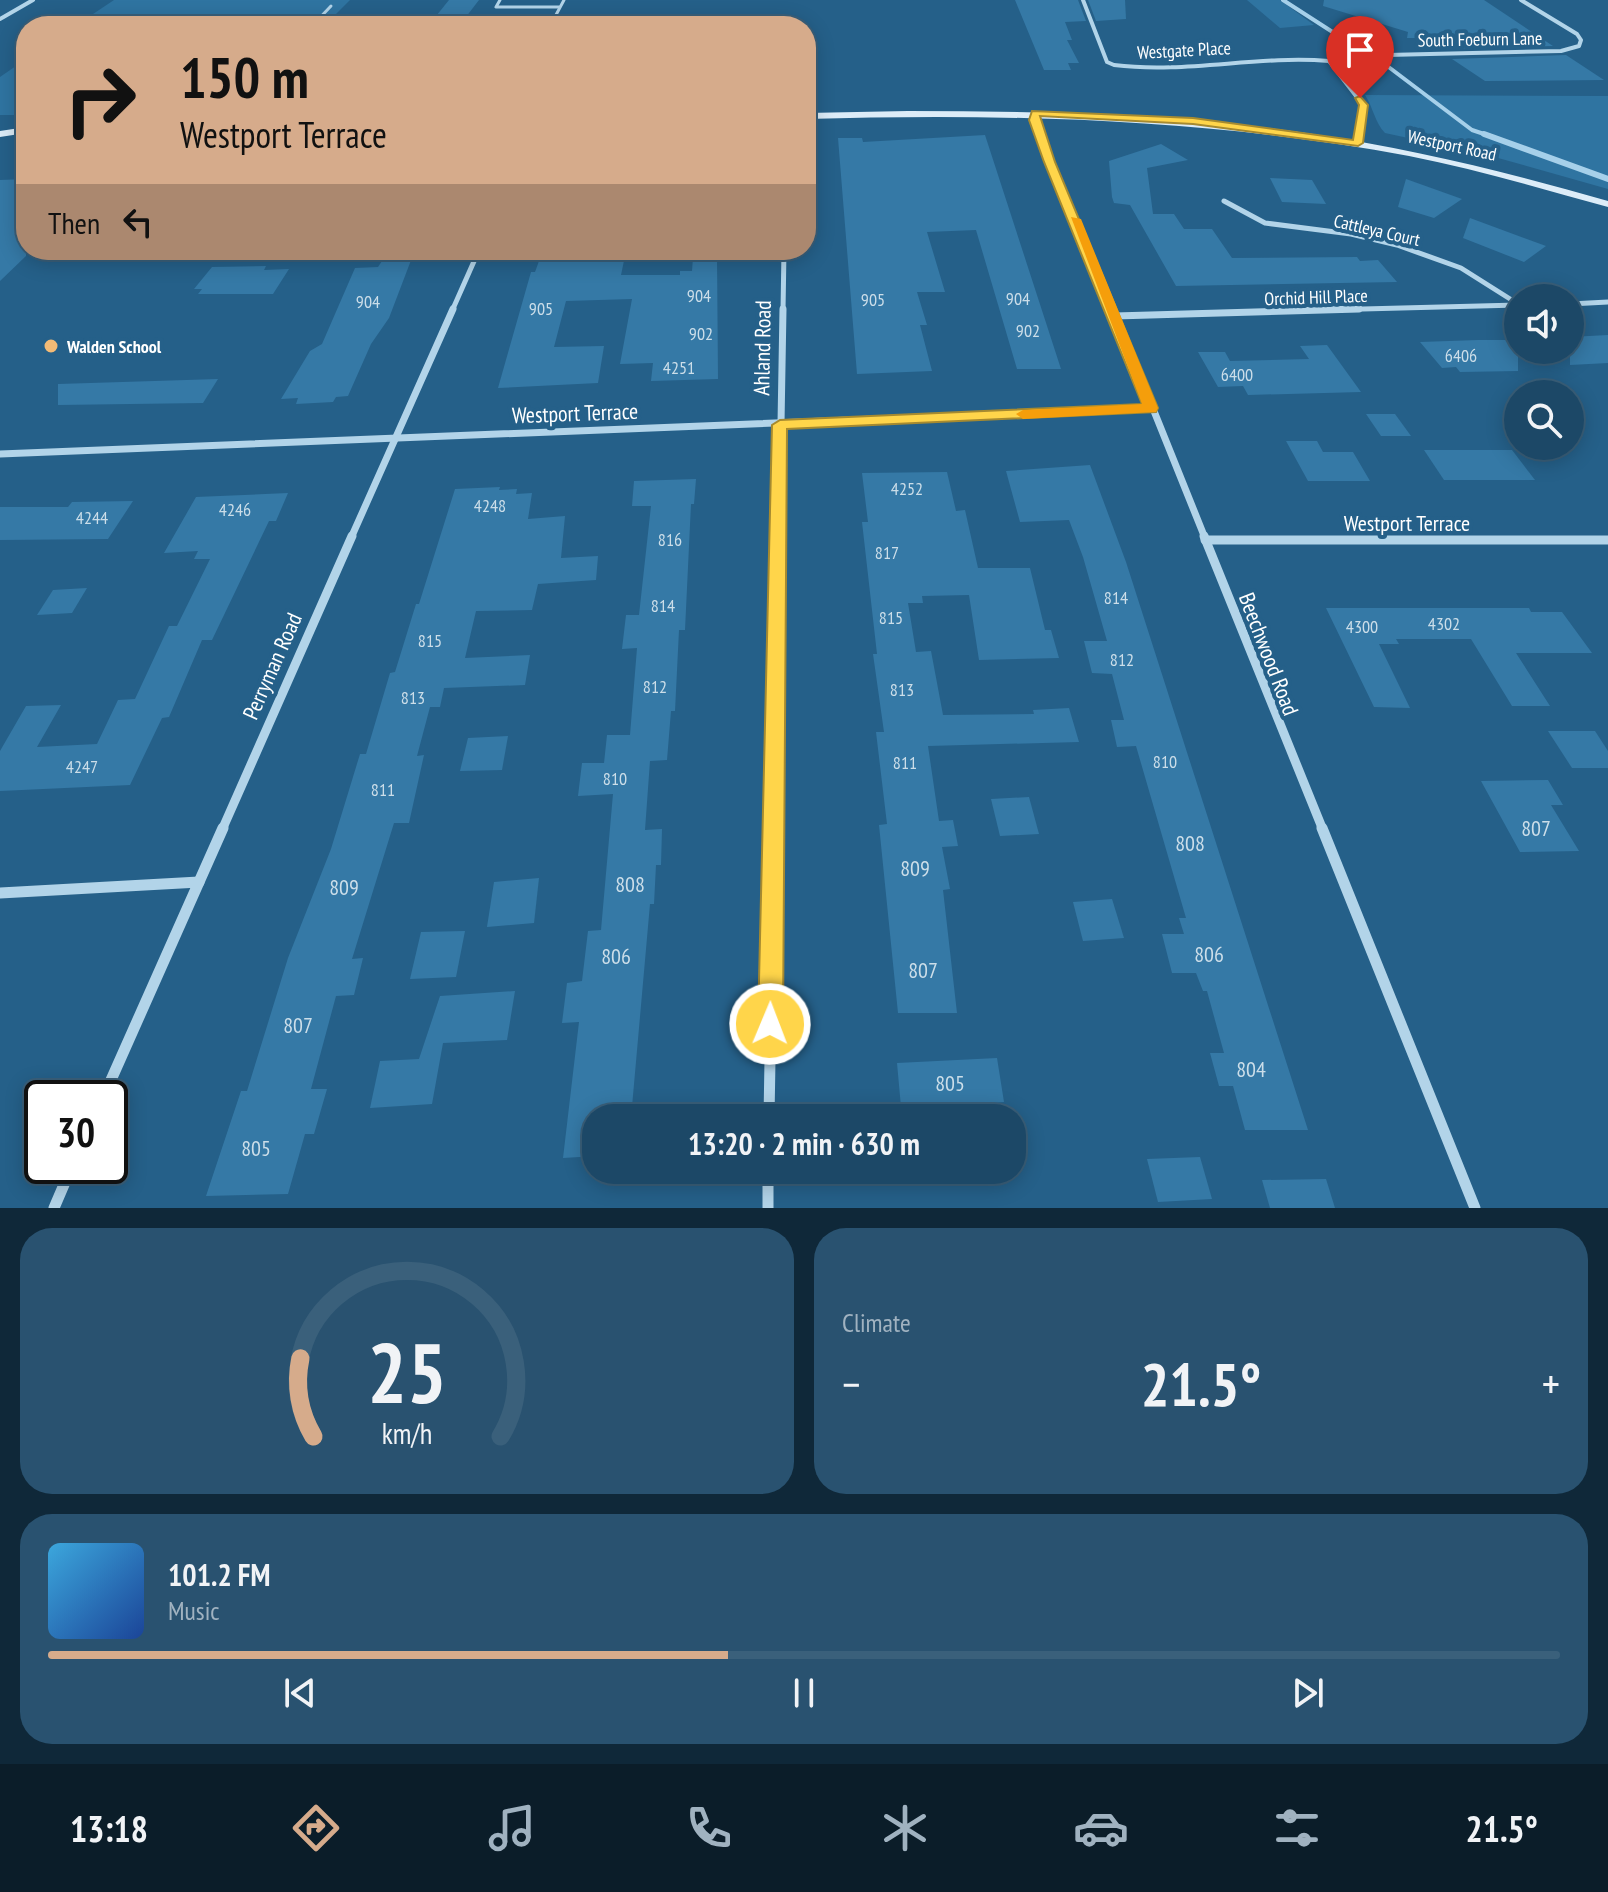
<!DOCTYPE html>
<html lang="en">
<head>
<meta charset="utf-8">
<style>
  body { margin:0; font-family:"PT Sans Narrow",sans-serif; background:#295270; color:#f1f3f6; height:100vh; display:flex; flex-direction:column; font-size:30px; white-space:nowrap }
  * { box-sizing:border-box; margin:0 }
  p { font-size:26px; color:#a0b2c0 }
  .icon { flex:none; width:44px; height:44px; fill:none; stroke:currentColor; stroke-width:2; stroke-linecap:round; stroke-linejoin:round }
  .map { position:relative; height:1208px; overflow:hidden }
  .side { display:flex; flex-direction:column; gap:20px; padding:20px; background:#0f2839; flex:1 }
  .side>* { flex:none }
  .hud { position:absolute; left:16px; top:16px; width:800px; height:244px; border-radius:32px; box-shadow:0 4px 20px #0003,0 0 0 2px #3a607b; background:#d6ab8b; color:#111; overflow:hidden }
  .fabs { position:absolute; left:1504px; top:284px; display:grid; gap:16px }
  .fabs a { display:grid; place-items:center; width:80px; height:80px; border-radius:50%; background:#1c4867; box-shadow:0 4px 20px #0003,0 0 0 2px #3a607b; font-size:40px }
  .speed { position:absolute; left:24px; top:1080px; display:flex; gap:16px; font-size:40px; font-weight:700; text-align:center }
  .speed>* { display:grid; place-content:center; width:104px; height:104px; border-radius:50%; background:#1c4867; box-shadow:0 4px 20px #0003,0 0 0 2px #3a607b; line-height:1 }
  .speed .limit { border:4px solid #111; border-radius:12px; background:#fff; color:#111 }
  .pin { position:absolute; display:grid; place-items:center; width:68px; height:68px; color:#fff; margin:-82px -34px; border-radius:50% 50% 50% 0; rotate:-45deg; box-shadow:0 0 8px #0007 }
  .pin .icon { rotate:45deg }
  .me { position:absolute; width:88px; margin:-44px; rotate:1deg; stroke-linejoin:round; filter:drop-shadow(0 0 6px #0008) }
  .turn { display:flex; align-items:center; gap:28px; height:168px; padding:0 32px; font-size:36px }
  .turn .icon { width:104px; height:104px; stroke-width:2.5 }
  .turn b { display:block; font-size:56px; line-height:68px }
  .then { display:flex; align-items:center; height:76px; padding:0 32px; background:#0003; gap:16px; font-size:30px }
  .big { font-size:60px; font-weight:700; line-height:1.1 }
  .side .tile { flex:1; display:flex; flex-direction:column; justify-content:center; gap:12px; min-width:0; padding:0 28px; border-radius:32px; background:#295270 }
  .side .dial { align-items:center; gap:0 }
  .dial svg { height:208px; overflow:visible; fill:none; stroke:#3a607b; stroke-width:7; stroke-linecap:round; text-anchor:middle }
  .dial text { fill:#f1f3f6; stroke:none }
  .song { display:flex; align-items:center; gap:24px }
  .cover { width:96px; height:96px; border-radius:12px; background:linear-gradient(135deg,hsl(200 70% 55%),hsl(220 70% 35%)) }
  .played { height:8px; border-radius:4px; background:linear-gradient(90deg,#d6ab8b 45%,#3a607b 45%) }
  .keys { display:flex; justify-content:space-around; direction:ltr }
  .heat { display:flex; justify-content:space-between; align-items:center; font-size:44px; direction:ltr }
  .side .tiles { flex:1; display:grid; gap:20px; grid-template-columns:1fr 1fr }
  .tile:last-child { grid-column:span 2 }
  .trip { position:absolute; left:582px; top:1104px; width:444px; height:80px; border-radius:32px; background:#1c4867; box-shadow:0 4px 20px #0003,0 0 0 2px #3a607b; font-weight:700; line-height:80px; text-align:center }
  .dock { display:flex; height:128px; justify-content:space-around; align-items:center; background:#0b1d29; color:#a0b2c0 }
  .dock .icon { width:56px; height:56px }
  .dock .on { color:#d6ab8b }
  .dock b { font-size:36px; color:#f1f3f6 }
  .map>svg:first-child { display:block }
  .green { fill:#2f74a1 }
  .lines { fill:none; stroke-linecap:round; stroke-linejoin:round }
  .stream-far1 { stroke:#a6d0ea; stroke-width:4 }
  .stream { stroke:#a6d0ea; stroke-width:6 }
  .building { fill:#3579a6 }
  .lane { stroke:#b2d4e9; stroke-width:3 }
  .street-far4 { stroke:#b2d4e9; stroke-width:4 }
  .street-far3 { stroke:#b2d4e9; stroke-width:5 }
  .street-far2 { stroke:#b2d4e9; stroke-width:7 }
  .street-far1 { stroke:#b2d4e9; stroke-width:9 }
  .street { stroke:#b2d4e9; stroke-width:11 }
  .secondary { fill:#dcecf8; fill-rule:evenodd }
  .route { fill:#ffd54a; stroke:#a68a30; stroke-width:2 }
  .slow { fill:#f59e0b }
  .poi-dot { fill:#f3bb76; stroke:#256089; stroke-width:3 }
  .labels { text-anchor:middle; dominant-baseline:central; stroke-width:8; stroke-linejoin:round; paint-order:stroke }
  .far-street-label { font-size:18px; fill:#fff; stroke:#256089 }
  .number-label { font-size:18px; fill:#ccdee9 }
  .far-poi-label { font-size:18px; font-weight:bold; fill:#fff; stroke:#256089; text-anchor:start }
  .street-label { font-size:22px; fill:#fff; stroke:#256089 }
  .near-number-label { font-size:22px; fill:#ccdee9 }
</style>
</head>
<body>
<div class="map">
<svg width="1608" height="1208" viewBox="0 0 1608 1208">
  <rect width="100%" height="100%" fill="#256089"/>
  <!-- green -->
  <g class="green">
    <path d="M114 0H350L324 26H75Z"/>
    <path d="M1247 0H1280L1314 25 1280 28Z"/>
    <path d="M26 59V115H0V77Z"/>
    <path d="M1365 95 1608 96V189L1491 156 1385 133C1375 123 1373 107 1365 95Z"/>
  </g>
  <g class="lines">
    <!-- stream-far1 -->
    <g class="stream-far1">
      <path d="M1283 0 1362 51"/>
      <path d="M1378 59 1472 130 1490 136"/>
    </g>
    <!-- stream -->
    <path class="stream" d="M1484 134 1608 179"/>
  </g>
  <!-- building -->
  <g class="building">
    <path d="M449 0H479L459 26H428Z"/>
    <path d="M1015 0H1078L1086 21 1065 22 1072 40H1067L1079 63H1068L1071 70H1044Z"/>
    <path d="M1088 0H1125L1126 19 1096 21Z"/>
    <path d="M1324 0H1484L1553 46 1438 49 1422 38H1407L1408 32 1323 6Z"/>
    <path d="M1566 55 1604 80 1485 81 1452 59Z"/>
    <path d="M985 135 1061 369H1017L976 230 927 232 945 292H917L927 325H920L932 371 857 374 838 138H862L863 142Z"/>
    <path d="M1161 144 1188 160 1147 168 1153 214H1174L1184 229H1212L1232 258 1357 257 1360 261 1378 260 1397 282 1176 286 1130 205 1114 203 1112 197 1109 161Z"/>
    <path d="M1270 178 1312 180 1326 204 1282 202Z"/>
    <path d="M26 179V256L0 281V180Z"/>
    <path d="M1406 179 1462 199 1434 218 1398 207Z"/>
    <path d="M1470 218 1546 246 1524 262 1463 238Z"/>
    <path d="M543 250H577L575 256H625L621 275H680V271H692L693 257 717 256 718 379 651 381 653 363 620 364 632 299 566 301 554 347 604 346 598 383 498 388 531 272H535Z"/>
    <path d="M386 255H413L389 318 371 344 348 396 336 397 333 402 296 404 298 398 281 399 310 351 322 344 355 268 378 267Z"/>
    <path d="M266 266 264 270 289 269 273 294H198L202 289H194L212 267Z"/>
    <path d="M1608 335V363L1570 365V337Z"/>
    <path d="M1478 340H1518V371L1460 372 1456 367 1442 368 1420 342Z"/>
    <path d="M1327 345 1361 392 1248 395 1243 386 1218 387 1198 352H1225L1230 361 1309 359 1300 346Z"/>
    <path d="M218 379 203 403 58 405V384Z"/>
    <path d="M1366 414H1395L1411 436H1381Z"/>
    <path d="M1286 441H1317L1323 452H1353L1370 481H1308Z"/>
    <path d="M1424 450H1512L1535 480H1444Z"/>
    <path d="M1090 465 1126 562 1308 1130H1245L1233 1086H1219L1210 1053H1224L1207 991H1203L1196 973H1172L1162 934H1184L1179 918H1186L1136 746 1117 747 1111 720H1124L1112 674 1092 673 1084 641H1107L1083 557 1069 520 1020 522 1006 471Z"/>
    <path d="M947 472 956 511 965 510 978 568H1030L1045 630H1051L1059 658 979 660 969 595 922 596 923 603H908L916 652 931 651 943 715 1034 714 1033 710 1069 708 1079 742 928 746 939 821 953 820 958 846 942 847 950 889 943 890 957 1013H898L879 825 887 824 876 732H884L873 654H877L862 522H868L862 473Z"/>
    <path d="M696 479 694 504H691L685 630H679L675 711H671L667 760 650 761 645 830 662 829 661 865H656L654 904H650L631 1118H596V1156L563 1158 579 1022 562 1023 567 983 582 981 588 931 601 930 613 794 578 796 582 763H604L607 735H630L637 648 622 649 626 615H639L651 506H632L634 481Z"/>
    <path d="M500 487 499 490 517 489 516 494 532 493 528 519 565 516 561 558 598 556 596 580 538 584 532 610 476 611 465 658 530 655 525 685 444 688 440 707H430L417 756 424 755 409 823H394L352 959 363 958 354 995 336 996 311 1089H327L314 1134H305L288 1194 206 1196 241 1091H247L288 958 331 849 360 754H366L390 673 395 672 416 604H419L455 489Z"/>
    <path d="M288 493 276 521H269L212 640H202L169 717 162 718 130 785 0 791V751L26 706 61 705 37 747 97 744 118 700 135 699 169 626H177L210 559H194L198 551 164 553 196 497Z"/>
    <path d="M133 501 108 539 0 540V507H68L72 502Z"/>
    <path d="M87 588 72 613 37 615 53 590Z"/>
    <path d="M1326 608H1529L1531 612H1562L1592 653H1516L1550 706H1512L1471 639H1396L1399 644H1379L1410 708 1374 707Z"/>
    <path d="M1548 731H1595L1608 751V768H1572Z"/>
    <path d="M508 736 502 770 460 771 468 738Z"/>
    <path d="M1548 780 1563 805H1551L1579 851 1520 852 1481 781Z"/>
    <path d="M1029 797 1039 834 1000 836 991 799Z"/>
    <path d="M539 878 534 923 487 927 494 882Z"/>
    <path d="M1112 899 1124 938 1083 941 1073 902Z"/>
    <path d="M465 931 456 977 410 979 421 932Z"/>
    <path d="M515 991 507 1040 443 1043 432 1104 370 1108 380 1061 419 1059 440 996Z"/>
    <path d="M997 1058 1004 1102 974 1104 976 1118H902L897 1063Z"/>
    <path d="M1200 1157 1212 1199 1158 1202 1147 1159Z"/>
    <path d="M1326 1179 1335 1208H1270L1262 1180Z"/>
  </g>
  <g class="lines">
    <!-- lane -->
    <g class="lane">
      <path d="M500 0 496 7H559"/>
      <path d="M312 26 331 6"/>
      <path d="M550 26 564 0"/>
    </g>
    <!-- street-far4 -->
    <g class="street-far4">
      <path d="M1083 0 1107 62 1114 65C1186 74 1257 55 1329 61"/>
      <path d="M0 19 33 0"/>
      <path d="M1036 113 1034 120 1041 136"/>
      <path d="M1359 136 1363 105 1329 61 1344 56 1561 51 1579 46 1581 40 1577 34 1521 0"/>
    </g>
    <!-- street-far3 -->
    <g class="street-far3">
      <path d="M1040 134 1114 311"/>
      <path d="M1358 143 1359 134"/>
      <path d="M1224 201 1265 223 1351 234 1397 245 1461 268 1518 304"/>
      <path d="M1570 304 1608 302"/>
      <path d="M452 311 479 250"/>
      <path d="M783 311 784 250"/>
      <path d="M1285 311 1518 305"/>
    </g>
    <!-- street-far2 -->
    <g class="street-far2">
      <path d="M1113 309 1205 538"/>
      <path d="M1115 316 1359 309"/>
      <path d="M0 454 1151 408"/>
      <path d="M351 538 453 309"/>
      <path d="M779 538 783 309"/>
    </g>
    <!-- street-far1 -->
    <g class="street-far1">
      <path d="M1204 536 1323 830"/>
      <path d="M1205 540H1608"/>
      <path d="M222 830 352 536"/>
      <path d="M774 830 779 536"/>
    </g>
    <!-- street -->
    <g class="street">
      <path d="M1322 828 1475 1208"/>
      <path d="M0 893 199 882"/>
      <path d="M103 1098 223 828"/>
      <path d="M769 1118 774 828"/>
      <path d="M768 1170V1208"/>
      <path d="M54 1208 72 1166"/>
    </g>
    <!-- secondary -->
    <g class="secondary">
      <path d="M908 111C1043 111 1179 114 1313 134 1413 149 1511 173 1608 201V207C1542 189 1476 169 1409 156 1209 119 1009 113 806 119V113Z"/>
      <path d="M26 127V133L0 137V131Z"/>
    </g>
  </g>
  <!-- route -->
  <path class="route" d="M1360 96 1368 105 1363 143 1358 146 1193 124 1040 116 1055 162 1158 408 1156 412 787 429 783 1024 779 1033 770 1036 761 1033 758 1024 772 425 780 420 1142 404 1044 162 1029 120 1032 111 1193 118 1353 140 1359 105 1355 98Z"/>
  <!-- slow -->
  <path class="slow" d="M1071 217 1081 219 1158 408 1156 412 1023 419 1016 414 1023 410 1142 404Z"/>
  <!-- markers -->
  <circle class="poi-dot" cx="51" cy="346" r="8"/>
  <g class="labels">
    <!-- far-street labels -->
    <g class="far-street-label">
      <text transform="translate(1480 39) rotate(-1)">South Foeburn Lane</text>
      <text transform="translate(1184 50) rotate(-3)">Westgate Place</text>
      <text transform="translate(1452 145) rotate(12)">Westport Road</text>
      <text transform="translate(1377 230) rotate(13)">Cattleya Court</text>
      <text transform="translate(1316 297) rotate(-2)">Orchid Hill Place</text>
    </g>
    <!-- number labels -->
    <g class="number-label">
      <text x="699" y="295">904</text>
      <text x="1018" y="298">904</text>
      <text x="873" y="299">905</text>
      <text x="368" y="301">904</text>
      <text x="541" y="308">905</text>
      <text x="1028" y="330">902</text>
      <text x="701" y="333">902</text>
      <text x="1461" y="355">6406</text>
      <text x="679" y="367">4251</text>
      <text x="1237" y="374">6400</text>
      <text x="907" y="488">4252</text>
      <text x="490" y="505">4248</text>
      <text x="235" y="509">4246</text>
      <text x="92" y="517">4244</text>
      <text x="670" y="539">816</text>
      <text x="887" y="552">817</text>
      <text x="1116" y="597">814</text>
      <text x="663" y="605">814</text>
      <text x="891" y="617">815</text>
      <text x="1444" y="623">4302</text>
      <text x="1362" y="626">4300</text>
      <text x="430" y="640">815</text>
      <text x="1122" y="659">812</text>
      <text x="655" y="686">812</text>
      <text x="902" y="689">813</text>
      <text x="413" y="697">813</text>
      <text x="1165" y="761">810</text>
      <text x="905" y="762">811</text>
      <text x="82" y="766">4247</text>
      <text x="615" y="778">810</text>
      <text x="383" y="789">811</text>
    </g>
    <!-- far-poi labels -->
    <g class="far-poi-label">
      <text x="67" y="346">Walden School</text>
    </g>
    <!-- street labels -->
    <g class="street-label">
      <text transform="translate(762 348) rotate(-89)">Ahland Road</text>
      <text transform="translate(575 413) rotate(-2)">Westport Terrace</text>
      <text x="1407" y="523">Westport Terrace</text>
      <text transform="translate(1269 654) rotate(69)">Beechwood Road</text>
      <text transform="translate(272 666) rotate(-66)">Perryman Road</text>
    </g>
    <!-- near-number labels -->
    <g class="near-number-label">
      <text x="1536" y="828">807</text>
      <text x="1190" y="843">808</text>
      <text x="915" y="868">809</text>
      <text x="630" y="884">808</text>
      <text x="344" y="887">809</text>
      <text x="1209" y="954">806</text>
      <text x="616" y="956">806</text>
      <text x="923" y="970">807</text>
      <text x="298" y="1025">807</text>
      <text x="1251" y="1069">804</text>
      <text x="950" y="1083">805</text>
      <text x="256" y="1148">805</text>
    </g>
  </g>
</svg>
<div class="fabs">
<a><svg class="icon" aria-label="sound" viewBox="0 0 24 24"><path d="M4 9h4l5-4v14l-5-4H4zM17 9q2 3 0 6"/></svg></a>
<a><svg class="icon" aria-label="search" viewBox="0 0 24 24"><circle cx="10" cy="10" r="6"/><path d="M15 15l6 6"/></svg></a>
</div>
<div class="speed"><div class="limit">30</div></div>
<div class="pin" style="left:1360px;top:98px;background:#d93025"><svg class="icon" aria-label="arrive" viewBox="0 0 24 24"><path d="M6 21V4h12l-3 4 3 4H6"/></svg></div>
<svg class="me" style="left:770px;top:1024px" viewBox="-20 -20 40 40"><circle r="17" fill="#ffd54a" stroke="#fff" stroke-width="3"/><path d="M0-11L8 9 0 5-8 9z" fill="#fff"/></svg>
<div class="trip">13:20 · 2 min · 630 m</div>
<div class="hud">
<div class="turn"><svg class="icon" aria-label="right" viewBox="0 0 24 24"><path d="M7 20v-9h11M14 6l5 5-5 5"/></svg><div><b>150 m</b>Westport Terrace</div></div>
<div class="then">Then<svg class="icon" aria-label="left" viewBox="0 0 24 24"><path d="M17 20v-9H6M10 6l-5 5 5 5"/></svg></div>
</div>
</div>
<section class="side">
<div class="tiles">
<div class="tile dial"><svg viewBox="0 0 100 80">
<path d="M14 69A42 42 0 1 1 86 69"/>
<path d="M14 69A42 42 0 0 1 9 39" stroke="#d6ab8b"/>
<text x="50" y="56" font-size="32" font-weight="700">25</text>
<text x="50" y="72" font-size="11">km/h</text>
</svg></div>
<div class="tile"><p>Climate</p>
<div class="heat"><a>−</a><b class="big">21.5°</b><a>+</a></div>
</div>
<div class="tile">
<div class="song"><i class="cover"></i><div><b>101.2 FM</b><p>Music</p></div></div>
<div class="played"></div>
<div class="keys"><svg class="icon" aria-label="previous" viewBox="0 0 24 24"><path d="M18 5L8 12l10 7zM5 5v14"/></svg><svg class="icon" aria-label="pause" viewBox="0 0 24 24"><path d="M8 5v14M16 5v14"/></svg><svg class="icon" aria-label="next" viewBox="0 0 24 24"><path d="M6 5l10 7-10 7zM19 5v14"/></svg></div>
</div>
</div>
</section>
<nav class="dock">
<b>13:18</b>
<svg class="icon on" aria-label="directions" viewBox="0 0 24 24"><path d="M12 3l9 9-9 9-9-9zM9 14v-3h6M13 9l2 2-2 2"/></svg>
<svg class="icon" aria-label="music" viewBox="0 0 24 24"><path d="M9 18V5l10-2v13"/><circle cx="6" cy="18" r="3"/><circle cx="16" cy="16" r="3"/></svg>
<svg class="icon" aria-label="phone" viewBox="0 0 24 24"><path d="M5 4h4l2 5-3 2q2 4 5 5l2-3 5 2v4C11 20 4 13 5 4z"/></svg>
<svg class="icon" aria-label="climate" viewBox="0 0 24 24"><path d="M12 3v18M4 7l16 10M4 17L20 7"/></svg>
<svg class="icon" aria-label="car" viewBox="0 0 24 24"><path d="M5 17H2v-5l4-1 3-4h7l3 4 3 1v5h-3M9 17h6M6 11h13"/><circle cx="7" cy="17" r="2"/><circle cx="17" cy="17" r="2"/></svg>
<svg class="icon" aria-label="filters" viewBox="0 0 24 24"><path d="M4 7h16M4 17h16"/><circle cx="9" cy="7" r="2"/><circle cx="15" cy="17" r="2"/></svg>
<b>21.5°</b>
</nav>
</body>
</html>
